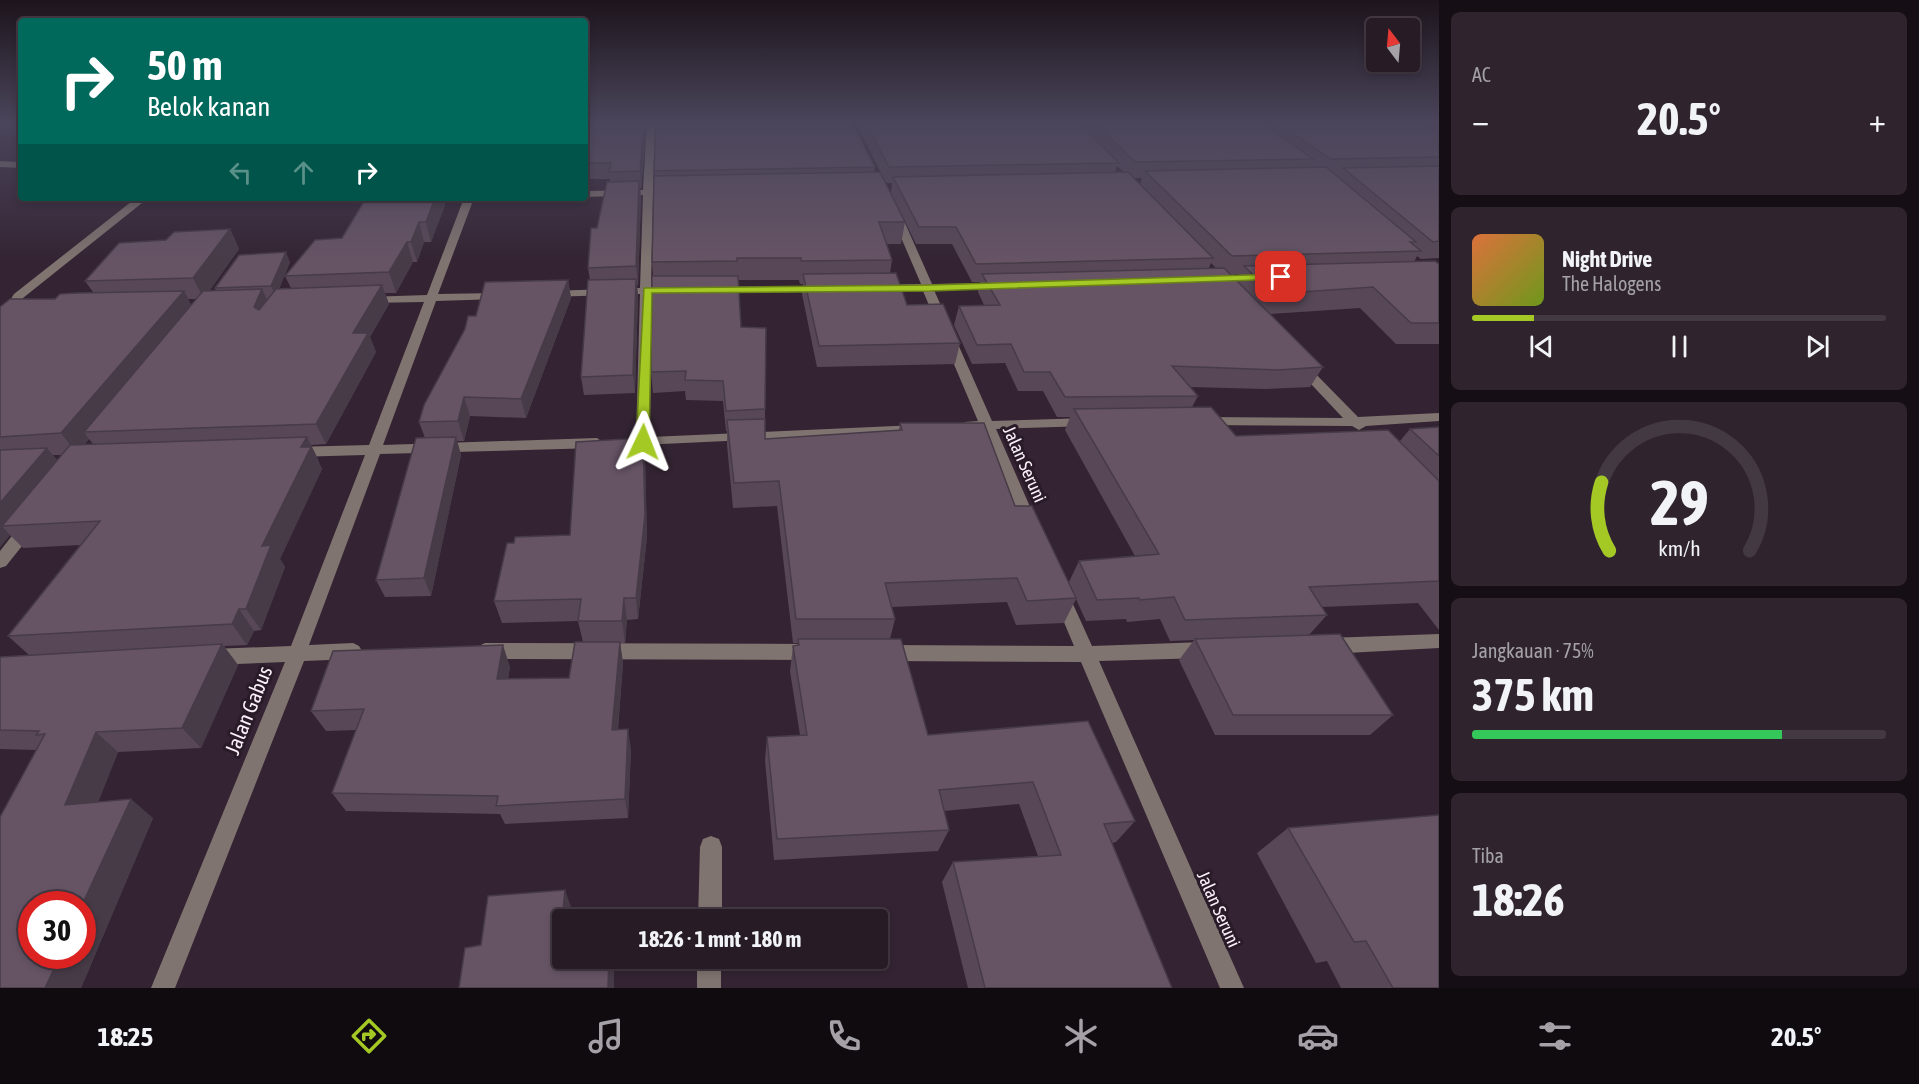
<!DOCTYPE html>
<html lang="id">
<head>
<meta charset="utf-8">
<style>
  body { margin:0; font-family:"Asap Condensed",sans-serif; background:#2f242e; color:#f1f3f6; height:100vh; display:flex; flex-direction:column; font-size:22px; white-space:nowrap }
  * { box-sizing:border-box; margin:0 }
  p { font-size:20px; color:#a4a1a7 }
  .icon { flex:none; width:33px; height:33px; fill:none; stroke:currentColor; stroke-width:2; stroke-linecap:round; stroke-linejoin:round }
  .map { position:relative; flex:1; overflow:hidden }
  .details { display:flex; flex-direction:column; gap:12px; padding:12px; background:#150f15; width:480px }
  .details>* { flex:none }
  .banner { position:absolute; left:18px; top:18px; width:570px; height:183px; border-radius:6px; box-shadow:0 3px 9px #0003,0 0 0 2px #433943; background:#00695c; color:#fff; overflow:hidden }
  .needle { width:39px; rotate:344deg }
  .buttons { position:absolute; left:1366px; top:18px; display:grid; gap:12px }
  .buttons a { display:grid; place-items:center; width:54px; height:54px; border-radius:6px; background:#271b26; box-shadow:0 3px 9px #0003,0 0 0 2px #433943; font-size:30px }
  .speed { position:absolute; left:18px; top:891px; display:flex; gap:12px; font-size:30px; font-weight:700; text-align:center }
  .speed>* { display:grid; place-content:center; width:78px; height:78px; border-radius:50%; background:#271b26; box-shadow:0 3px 9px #0003,0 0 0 2px #433943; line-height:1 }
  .speed .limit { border:9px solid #d22; background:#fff; color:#111 }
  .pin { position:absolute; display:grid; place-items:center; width:51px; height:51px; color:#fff; margin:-26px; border-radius:12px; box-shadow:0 3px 9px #0006 }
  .me { position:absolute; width:66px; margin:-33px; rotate:2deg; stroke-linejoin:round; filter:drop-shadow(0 0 4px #0008) }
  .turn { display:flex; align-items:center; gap:21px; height:126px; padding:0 30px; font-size:27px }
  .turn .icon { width:78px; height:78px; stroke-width:2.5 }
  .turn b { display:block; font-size:42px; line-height:51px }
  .lanes { display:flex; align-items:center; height:57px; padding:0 30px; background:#0003; justify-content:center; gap:30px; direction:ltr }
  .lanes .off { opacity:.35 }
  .big { font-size:45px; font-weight:700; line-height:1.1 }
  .details .tile { flex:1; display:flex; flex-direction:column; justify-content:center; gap:9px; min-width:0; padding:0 21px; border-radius:9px; background:#2f242e }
  .details .dial { align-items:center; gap:0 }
  .dial svg { height:156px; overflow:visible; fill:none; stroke:#433943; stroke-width:7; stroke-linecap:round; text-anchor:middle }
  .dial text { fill:#f1f3f6; stroke:none }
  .song { display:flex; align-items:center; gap:18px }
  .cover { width:72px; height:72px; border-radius:9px; background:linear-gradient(135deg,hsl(20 70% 55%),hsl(80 70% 35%)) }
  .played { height:6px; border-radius:3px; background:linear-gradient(90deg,#a4c824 15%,#433943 15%) }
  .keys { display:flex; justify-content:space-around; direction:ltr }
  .heat { display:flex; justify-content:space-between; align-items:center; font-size:33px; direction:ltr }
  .charge { height:9px; border-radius:4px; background:linear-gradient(90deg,#34c759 75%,#433943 0) }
  .trip { position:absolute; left:552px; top:909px; width:336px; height:60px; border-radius:6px; background:#271b26; box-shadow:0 3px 9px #0003,0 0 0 2px #433943; font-weight:700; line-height:60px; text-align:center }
  .dock { display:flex; height:96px; justify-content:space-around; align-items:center; background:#100b0f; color:#a4a1a7 }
  .dock .icon { width:42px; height:42px }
  .dock .selected { color:#a4c824 }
  .dock b { font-size:27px; color:#f1f3f6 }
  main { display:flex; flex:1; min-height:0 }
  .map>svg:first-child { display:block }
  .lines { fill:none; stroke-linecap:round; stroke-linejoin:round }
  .minor { fill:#807470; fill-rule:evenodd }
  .wall { fill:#584857; fill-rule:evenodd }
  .shaded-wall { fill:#473b47 }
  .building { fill:#665465; stroke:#473b47; stroke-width:1.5 }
  .route { fill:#a4c824; stroke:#6b8217; stroke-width:1.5 }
  .labels { text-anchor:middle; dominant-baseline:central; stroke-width:6; stroke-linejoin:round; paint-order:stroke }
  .street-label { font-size:18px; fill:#fcf1fb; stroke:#2a1b29 }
  .near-street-label { font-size:21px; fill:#fcf1fb; stroke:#2a1b29 }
</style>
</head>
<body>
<main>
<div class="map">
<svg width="1439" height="988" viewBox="0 0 1439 988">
  <rect width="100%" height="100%" fill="#342433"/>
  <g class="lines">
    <!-- minor -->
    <g class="minor">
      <path d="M647 123H655L653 190 674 189 679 192 674 195H653L651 287H670L676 290 670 293 651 294 650 437 917 425 922 426 924 429 922 432 619 446 617 443 619 440 636 438 640 294 550 297 544 294 550 291 640 288 643 195 585 197V191L643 190Z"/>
      <path d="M0 161 21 162V168L0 167Z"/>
      <path d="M136 198H278L273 201 142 203 23 298 21 301 32 306V310C25 312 14 308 9 302L14 294Z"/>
      <path d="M464 198H474L438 294 499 293 505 296 499 299 436 301 383 445 597 438 604 443 597 448 380 454 309 645 353 643 359 646 362 651 359 656 353 659 304 661 175 988H151L285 662 212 665 206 662 203 657 206 652 212 649 291 646 365 455 294 457 287 452 294 447 369 445 424 302 367 303 361 300 367 297 427 295Z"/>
      <path d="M896 211 901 214 932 284 997 283 1003 286 997 289 934 290 992 421 1088 418 1095 422 1088 426 996 429 1038 525 1036 529H1024L1022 525 982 430H965L958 426 965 422 978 421 923 291H880L874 288 880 285 921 284 891 214Z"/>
      <path d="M823 286 827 287V291L718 293 712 290 718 287Z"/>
      <path d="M1300 361 1304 362 1358 417 1439 413V421L1366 426 1359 430 1352 426 1202 425 1195 421 1202 417 1343 418 1296 368V362Z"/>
      <path d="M28 521 34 523 36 527 34 531 6 566 0 568V551L22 523Z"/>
      <path d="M1061 589 1067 591 1092 646 1205 642 1211 645 1214 650 1211 655 1205 658 1099 661 1244 988H1220L1081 662 887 661 881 658 878 653 881 648 887 645 1074 646 1053 596 1055 591Z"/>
      <path d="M1439 634V648L1328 654 1322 651 1319 646 1322 641 1328 638Z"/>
      <path d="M485 643 812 644 818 647 821 652 818 657 812 660 485 659 479 656 476 651 479 646Z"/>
      <path d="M711 836 719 839 722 847V920H698L700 847 703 839Z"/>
      <rect x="697" y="958" width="24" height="30"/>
    </g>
  </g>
  <!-- wall -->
  <g class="wall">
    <path d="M585 123H647L641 188H640L641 198 638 285H637L638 296 635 393 584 395 581 377 590 280 588 268 597 228 610 182V179H585Z"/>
    <path d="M655 123H852L875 167 874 173 905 222 901 244H887L892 260 890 273 907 305 960 343 955 364 817 367 802 294 803 284H800L799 280H738L741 327 765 409V439L899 430 900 423 1015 506 1069 582 1079 561 1135 556 1065 430 1070 417H1057L1043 391H1018L1005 363 972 364 954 325 959 306 984 305 978 292 980 282H972L952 244H916L891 193 892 183H886L856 123H1439V258L1421 259 1417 256 1414 262 1439 264V344H1396L1360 308 1270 314 1323 367 1310 387 1266 389 1190 387 1198 396 1192 407 1236 436 1400 441 1410 429 1439 427V630L1418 603 1322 607 1327 615 1309 635 1393 715 1370 735H1215L1179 660 1194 640 1170 641 1160 619 1127 622 1126 619 1086 621 1076 599 1064 623 1016 625 1007 602 892 607 895 619 890 639 928 735 1135 821 1116 842 1112 843 1172 988H968L942 882 953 862 1038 856 1019 804 944 811 949 830 938 851 774 860 765 760 767 737 800 735 790 671 793 646H797L798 643H793L777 506 733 508 727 445V431H726L723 401 686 400 685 391 653 393 651 372 653 276 652 262 656 123ZM1117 166 1124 172H1115ZM1133 178H1142L1140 184ZM1211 263 1216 268H1209ZM1239 274 1236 280 1231 275Z"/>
    <path d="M445 205 431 242H424L417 262H413L396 293H385L389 304 370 337 376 352 326 444 311 445 322 469 280 559 285 567 261 630 254 631 247 645 224 646 238 665 201 748 118 752 98 802 153 818 81 988H0L36 750 0 749V657L29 655 8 636 80 545 23 548 10 535 0 547V307L93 292 85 281 166 240 230 229 239 249 209 291H216L215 288 290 262 279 289 291 288 285 276 342 238ZM188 299H197L191 305ZM89 439 93 444 84 445ZM53 455H62L57 460Z"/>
    <path d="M568 280 571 298 526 418 470 416 464 441H457L461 455 431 596 385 597 376 580 425 438 419 422 476 316Z"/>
    <path d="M645 460 647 537 638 619 627 620 625 643H620L623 663 618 730 631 749 628 818 505 824 500 814 346 811 332 793 356 730 326 731 311 711 510 667 508 679 569 678 583 642 578 621 502 623 494 601 514 543 570 535Z"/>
    <path d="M1288 828 1439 988H1341L1327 961 1316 963 1257 853Z"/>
  </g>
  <!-- shaded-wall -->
  <g class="shaded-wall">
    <path d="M644 123H647L641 188 640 171Z"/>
    <path d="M639 181 641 198 638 285 636 266Z"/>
    <path d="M435 198H443L445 205 431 242 426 222Z"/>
    <path d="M419 222 424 242 417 262 411 242Z"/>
    <path d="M230 229 239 249 204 299 193 278Z"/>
    <path d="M407 242 413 262 396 293 389 272Z"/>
    <path d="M286 252 290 262 276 297 271 286Z"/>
    <path d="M636 279 638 296 635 393 633 375Z"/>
    <path d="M568 280 571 298 526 418 521 399Z"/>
    <path d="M382 285 389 304 370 337 376 352 326 444 316 424 353 333Z"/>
    <path d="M262 289 271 308 263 326 254 307Z"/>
    <path d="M184 291 194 310 84 432 89 439 77 454 61 433Z"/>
    <path d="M464 397 470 416 464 441 458 421Z"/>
    <path d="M307 437 318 459 317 460 322 469 280 559 285 567 261 630 246 609 262 546 301 447Z"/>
    <path d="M456 437 461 455 431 596 424 578Z"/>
    <path d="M643 438 645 460 647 537 638 619 636 598Z"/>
    <path d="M47 448 64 469 2 526 10 535 0 547V503Z"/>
    <path d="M624 598 627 620 625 643 622 621Z"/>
    <path d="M239 609 254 631 247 645 232 624Z"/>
    <path d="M620 642 623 663 616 750 612 730Z"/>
    <path d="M222 644 238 665 201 748 182 728Z"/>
    <path d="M503 645 510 667 504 699 497 679Z"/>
    <path d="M628 729 631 749 628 818 625 799Z"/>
    <path d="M96 732 118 752 90 823 65 805Z"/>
    <path d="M131 799 153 818 81 988H45L60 956H82V905Z"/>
    <path d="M565 890 571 907V920H563Z"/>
    <path d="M609 958H614V988H608Z"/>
  </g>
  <!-- building -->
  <g class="building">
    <path d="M585 123H644L640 171 609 172 611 163H585Z"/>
    <path d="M656 123H852L875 167 654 171Z"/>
    <path d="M866 123H1079L1119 163 889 167Z"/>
    <path d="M1095 123H1262L1313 159 1135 162Z"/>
    <path d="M1277 123H1420L1439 132V157L1331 159Z"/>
    <path d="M1439 166V241L1433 242 1343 168Z"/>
    <path d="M1326 167 1416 242H1410L1421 251 1232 256 1145 171Z"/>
    <path d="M880 172 905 222H879L892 260 801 261V258H737V261L652 262 654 176Z"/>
    <path d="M1128 172 1213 258 976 264 956 227H919L893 177Z"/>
    <path d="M639 181 636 266 588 268 591 228H597L607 182Z"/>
    <path d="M366 198H435L426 222H419L411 242H407L389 272 285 276 315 240 342 238Z"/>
    <path d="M230 229 193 278 85 281 119 243 166 240 174 232Z"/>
    <path d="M286 252 271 286 215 288 239 255Z"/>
    <path d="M1435 261 1439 264V323H1411L1373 287 1273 294 1244 266Z"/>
    <path d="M1224 268 1323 367 1278 370 1172 366 1198 396 1065 397 1050 372H1024L1011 344 977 345 959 306 1000 305 982 274Z"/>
    <path d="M896 273 907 305 943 304 960 343 819 346 803 274Z"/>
    <path d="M652 276H738L741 327 766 328 765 409 726 411 723 381 685 380 686 371 651 372Z"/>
    <path d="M636 279 633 375 581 377 588 280Z"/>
    <path d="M568 280 521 399 464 397 458 421 419 422 424 405 465 329 468 316H476L485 282Z"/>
    <path d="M382 285 353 333H368L316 424 84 432 203 291 262 289 254 307 259 310 276 289Z"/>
    <path d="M184 291 61 433 0 437V307L10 299H55L60 294 77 293Z"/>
    <path d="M1211 407 1236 436 1388 430 1439 481V581L1309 587 1327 615 1185 620 1174 597 1140 600 1139 598 1097 600 1079 561 1159 554 1074 409Z"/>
    <path d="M765 419V439L902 430 900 423H984L1015 506H1032L1076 598 1027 601 1017 578 885 583 895 619H796L779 481 734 483 727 420Z"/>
    <path d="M1439 427V456L1410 429Z"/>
    <path d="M307 437 301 447H311L262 546 271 545 246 609H239L232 624 8 636 100 521 2 526 70 445Z"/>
    <path d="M456 437 424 578 376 580 416 438Z"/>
    <path d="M643 438 645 515 636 598H624L622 621H578L581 599 494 601 507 543H514L515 537 570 535 576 442Z"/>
    <path d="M47 448 0 503V450Z"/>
    <path d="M1340 634 1393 715H1233L1195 639Z"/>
    <path d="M798 639H901L928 735 1088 721 1135 821 1104 824 1172 988H985L953 862 1061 855 1033 782 939 790 949 830 777 839 767 737 807 735 793 646 799 645Z"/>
    <path d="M575 642H620L612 730 628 729 625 799 496 806 498 796 332 793 364 709 311 711 333 651 503 645 497 679 569 678Z"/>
    <path d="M222 644 182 728 96 732 65 805 131 799 82 905V904H32V956H60L45 988H0V817L45 734 36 735 39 731 0 730V657Z"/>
    <path d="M1439 815V988H1393L1366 941 1354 942 1288 828Z"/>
    <path d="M565 890 562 920V958H609L608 988H459L465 948 481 945 488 896Z"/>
    <path d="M610 918V920H587Z"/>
  </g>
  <!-- sky -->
  <linearGradient id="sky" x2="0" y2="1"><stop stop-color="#1d141c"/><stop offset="0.47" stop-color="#4a455b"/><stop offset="1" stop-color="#4a455b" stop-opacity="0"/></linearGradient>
  <rect width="1439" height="261" fill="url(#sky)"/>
  <!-- route -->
  <path class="route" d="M1281 274 1285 275V279L930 291 652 293 649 442 643 447 636 442 644 288 930 285Z"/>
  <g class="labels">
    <!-- street labels -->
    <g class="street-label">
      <text transform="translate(1025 464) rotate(66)">Jalan Seruni</text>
      <text transform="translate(1219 909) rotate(66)">Jalan Seruni</text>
    </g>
    <!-- near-street labels -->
    <g class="near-street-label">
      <text transform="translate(248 710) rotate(-68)">Jalan Gabus</text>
    </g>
  </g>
</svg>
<div class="buttons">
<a><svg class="needle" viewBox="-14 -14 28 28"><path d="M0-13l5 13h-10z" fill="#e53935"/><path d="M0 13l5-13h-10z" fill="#a4a1a7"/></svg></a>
</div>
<div class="speed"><div class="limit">30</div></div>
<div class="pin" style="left:1281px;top:277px;background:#d93025"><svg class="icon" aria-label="arrive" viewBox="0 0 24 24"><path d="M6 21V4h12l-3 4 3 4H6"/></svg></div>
<svg class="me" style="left:643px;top:442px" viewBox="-20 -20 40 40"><path d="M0-17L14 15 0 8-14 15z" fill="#a4c824" stroke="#fff" stroke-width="4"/></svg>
<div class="trip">18:26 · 1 mnt · 180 m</div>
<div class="banner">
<div class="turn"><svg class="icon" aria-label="right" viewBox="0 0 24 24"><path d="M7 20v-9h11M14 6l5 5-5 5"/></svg><div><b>50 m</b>Belok kanan</div></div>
<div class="lanes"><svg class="icon off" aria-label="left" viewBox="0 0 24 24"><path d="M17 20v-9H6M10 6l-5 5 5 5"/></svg><svg class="icon off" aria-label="ahead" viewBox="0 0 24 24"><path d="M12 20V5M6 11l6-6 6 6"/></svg><svg class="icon" aria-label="right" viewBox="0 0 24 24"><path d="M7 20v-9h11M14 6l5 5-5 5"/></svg></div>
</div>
</div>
<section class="details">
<div class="tile"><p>AC</p>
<div class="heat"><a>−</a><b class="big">20.5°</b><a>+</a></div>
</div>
<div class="tile">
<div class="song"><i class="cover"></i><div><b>Night Drive</b><p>The Halogens</p></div></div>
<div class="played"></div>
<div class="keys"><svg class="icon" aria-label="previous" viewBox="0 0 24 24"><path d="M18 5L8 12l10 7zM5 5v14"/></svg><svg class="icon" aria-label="pause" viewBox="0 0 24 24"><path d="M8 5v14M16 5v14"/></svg><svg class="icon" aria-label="next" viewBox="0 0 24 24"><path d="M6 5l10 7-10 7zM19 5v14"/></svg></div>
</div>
<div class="tile dial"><svg viewBox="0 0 100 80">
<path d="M14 69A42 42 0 1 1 86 69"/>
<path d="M14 69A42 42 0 0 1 10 34" stroke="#a4c824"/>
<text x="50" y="56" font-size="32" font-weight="700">29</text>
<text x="50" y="72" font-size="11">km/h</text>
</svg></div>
<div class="tile"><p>Jangkauan · 75%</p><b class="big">375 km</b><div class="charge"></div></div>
<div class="tile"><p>Tiba</p><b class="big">18:26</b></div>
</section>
</main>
<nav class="dock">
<b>18:25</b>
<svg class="icon selected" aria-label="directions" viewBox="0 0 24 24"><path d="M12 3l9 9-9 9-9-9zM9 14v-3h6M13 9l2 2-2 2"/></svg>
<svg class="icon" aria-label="music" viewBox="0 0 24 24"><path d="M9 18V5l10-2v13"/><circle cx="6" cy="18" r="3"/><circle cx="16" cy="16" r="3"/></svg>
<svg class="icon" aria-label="phone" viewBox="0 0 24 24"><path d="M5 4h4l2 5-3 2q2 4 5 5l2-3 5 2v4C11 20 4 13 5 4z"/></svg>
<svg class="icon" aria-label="climate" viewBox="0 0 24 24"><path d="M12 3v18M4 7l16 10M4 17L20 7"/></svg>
<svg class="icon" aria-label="car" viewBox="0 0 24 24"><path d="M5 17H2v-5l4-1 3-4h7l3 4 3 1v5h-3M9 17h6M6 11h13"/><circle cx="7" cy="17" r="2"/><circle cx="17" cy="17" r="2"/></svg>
<svg class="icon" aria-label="filters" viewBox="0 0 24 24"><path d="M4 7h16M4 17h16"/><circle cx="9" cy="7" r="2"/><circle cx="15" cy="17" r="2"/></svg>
<b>20.5°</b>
</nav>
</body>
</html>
